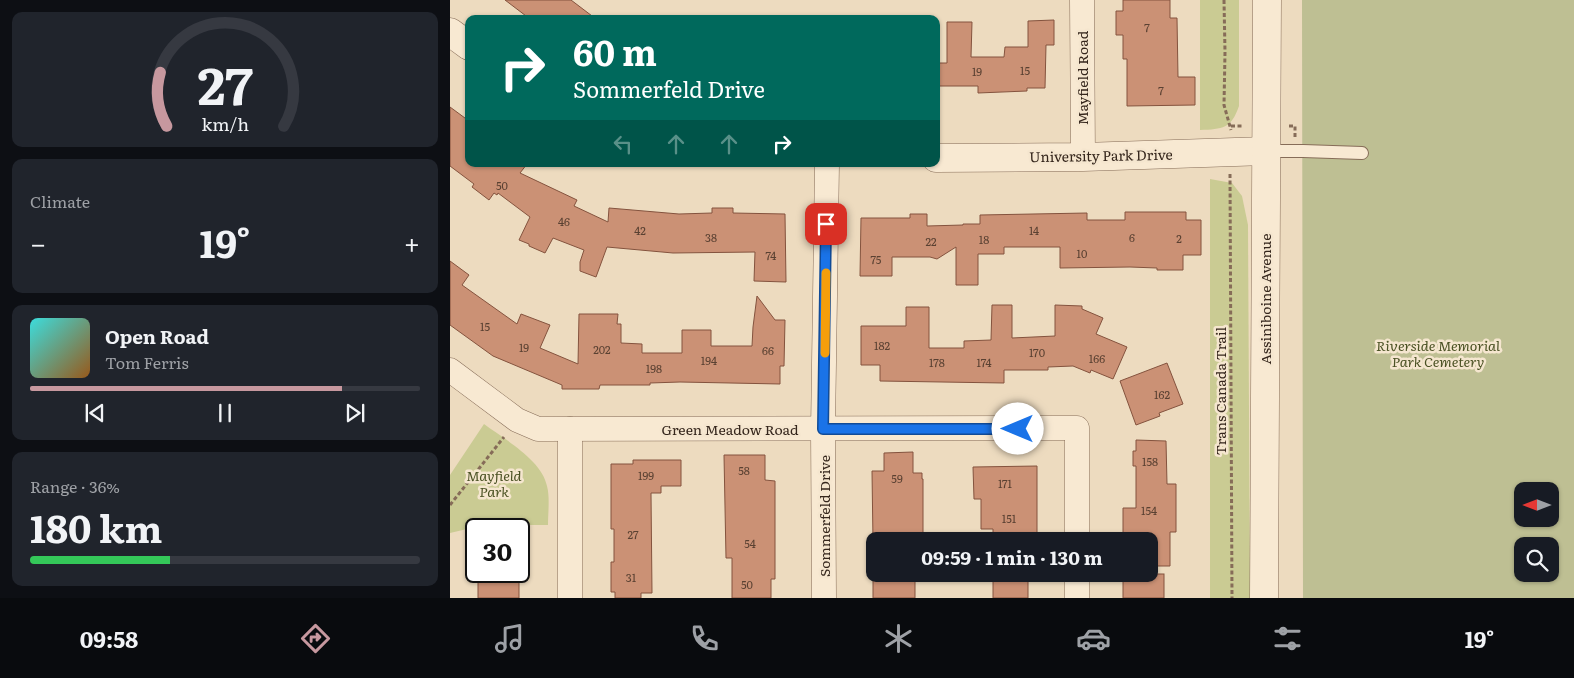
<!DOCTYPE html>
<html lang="en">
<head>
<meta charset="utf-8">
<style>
  body { margin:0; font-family:Literata,serif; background:#20242c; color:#f1f3f6; height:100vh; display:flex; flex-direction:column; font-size:19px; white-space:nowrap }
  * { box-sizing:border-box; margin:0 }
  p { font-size:16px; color:#9ea1a6 }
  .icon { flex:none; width:28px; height:28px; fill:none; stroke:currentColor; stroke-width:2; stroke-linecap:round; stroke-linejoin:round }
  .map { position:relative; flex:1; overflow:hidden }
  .details { display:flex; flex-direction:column; gap:12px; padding:12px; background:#0d0f14; width:450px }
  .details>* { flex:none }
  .guide { position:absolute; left:15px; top:15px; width:475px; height:152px; border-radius:10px; box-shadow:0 1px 4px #0004; background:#00695c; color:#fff; overflow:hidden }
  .needle { width:32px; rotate:270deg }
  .buttons { position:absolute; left:1064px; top:482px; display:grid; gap:10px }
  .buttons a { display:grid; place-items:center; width:45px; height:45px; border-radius:10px; background:#171b24; box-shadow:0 1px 4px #0004; font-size:25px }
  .speed { position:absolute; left:15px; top:518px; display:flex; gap:10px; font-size:25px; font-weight:700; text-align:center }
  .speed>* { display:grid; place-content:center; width:65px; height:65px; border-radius:50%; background:#171b24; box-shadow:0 1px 4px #0004; line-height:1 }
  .speed .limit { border:2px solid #111; border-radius:8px; background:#fff; color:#111 }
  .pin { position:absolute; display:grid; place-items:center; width:42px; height:42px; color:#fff; margin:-21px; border-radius:10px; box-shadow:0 2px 8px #0006 }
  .me { position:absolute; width:55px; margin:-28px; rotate:270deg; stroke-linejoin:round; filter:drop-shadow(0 0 4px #0008) }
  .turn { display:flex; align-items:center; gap:18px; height:105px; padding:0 25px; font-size:22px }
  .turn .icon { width:65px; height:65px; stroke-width:2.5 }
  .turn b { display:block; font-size:35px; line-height:42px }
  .lanes { display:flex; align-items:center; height:48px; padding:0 25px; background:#0003; justify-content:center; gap:25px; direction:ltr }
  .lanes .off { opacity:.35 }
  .big { font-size:38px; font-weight:700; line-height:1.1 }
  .details .tile { flex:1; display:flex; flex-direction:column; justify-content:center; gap:8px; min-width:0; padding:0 18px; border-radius:10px; background:#20242c }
  .details .dial { align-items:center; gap:0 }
  .dial svg { height:130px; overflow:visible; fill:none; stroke:#363941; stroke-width:7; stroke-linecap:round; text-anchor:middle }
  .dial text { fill:#f1f3f6; stroke:none }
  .song { display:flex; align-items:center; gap:15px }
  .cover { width:60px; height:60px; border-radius:8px; background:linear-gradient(135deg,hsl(180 70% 55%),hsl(30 70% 35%)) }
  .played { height:5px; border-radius:2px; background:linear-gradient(90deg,#c7989f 80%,#363941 80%) }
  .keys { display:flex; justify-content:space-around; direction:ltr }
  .heat { display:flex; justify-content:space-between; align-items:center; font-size:28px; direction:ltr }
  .charge { height:8px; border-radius:4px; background:linear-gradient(90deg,#34c759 36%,#363941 0) }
  .trip { position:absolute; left:416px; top:532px; width:292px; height:50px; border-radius:10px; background:#171b24; box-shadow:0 1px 4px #0004; font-weight:700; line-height:50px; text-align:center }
  .tab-bar { display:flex; height:80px; justify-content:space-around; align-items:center; background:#090b0e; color:#9ea1a6 }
  .tab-bar .icon { width:35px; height:35px }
  .tab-bar .active { color:#c7989f }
  .tab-bar b { font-size:22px; color:#f1f3f6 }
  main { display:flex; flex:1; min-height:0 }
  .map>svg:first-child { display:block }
  .green { fill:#cacb93 }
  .cemetery { fill:#bebf93; fill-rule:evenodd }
  .building { fill:#cb9175; stroke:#84533e }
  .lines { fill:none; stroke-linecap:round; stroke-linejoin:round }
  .service-casing { stroke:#866c58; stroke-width:14 }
  .minor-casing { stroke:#866c58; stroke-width:25 }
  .tertiary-casing { stroke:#866c58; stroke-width:29 }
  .path { stroke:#866c58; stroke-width:3; stroke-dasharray:4 2.5; stroke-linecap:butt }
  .service { stroke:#f8e9d2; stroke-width:12 }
  .minor { stroke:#f8e9d2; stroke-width:24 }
  .tertiary { stroke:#f8e9d2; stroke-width:28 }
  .route-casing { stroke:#114b97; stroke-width:12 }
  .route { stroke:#1a73e8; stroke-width:9 }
  .slow { stroke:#f59e0b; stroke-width:9 }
  .labels { text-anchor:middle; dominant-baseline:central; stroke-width:5; stroke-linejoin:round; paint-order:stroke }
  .number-label { font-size:11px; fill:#5a4132 }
  .street-label { font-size:14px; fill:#35261c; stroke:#f5e6cf }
  .park-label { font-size:14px; font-style:italic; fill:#4a5123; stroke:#f5e6cf }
</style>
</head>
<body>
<main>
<section class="details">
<div class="tile dial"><svg viewBox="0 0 100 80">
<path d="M14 69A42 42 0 1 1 86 69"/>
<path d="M14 69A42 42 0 0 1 10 36" stroke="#c7989f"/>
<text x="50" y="56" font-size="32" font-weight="700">27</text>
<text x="50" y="72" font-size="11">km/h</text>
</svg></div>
<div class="tile"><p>Climate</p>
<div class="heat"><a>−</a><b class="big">19°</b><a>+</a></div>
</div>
<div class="tile">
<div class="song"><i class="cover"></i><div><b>Open Road</b><p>Tom Ferris</p></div></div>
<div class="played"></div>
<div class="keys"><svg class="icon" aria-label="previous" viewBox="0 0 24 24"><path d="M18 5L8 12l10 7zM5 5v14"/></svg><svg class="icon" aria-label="pause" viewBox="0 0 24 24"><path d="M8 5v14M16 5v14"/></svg><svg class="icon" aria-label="next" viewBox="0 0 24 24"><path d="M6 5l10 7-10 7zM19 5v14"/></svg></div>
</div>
<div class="tile"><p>Range · 36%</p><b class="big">180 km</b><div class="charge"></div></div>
</section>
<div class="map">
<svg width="1124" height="598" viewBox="0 0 1124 598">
  <rect width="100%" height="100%" fill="#eddbbf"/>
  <!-- green -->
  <g class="green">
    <path d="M750 0H789V106C781 129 773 129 750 130Z"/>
    <path d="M760 179 782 183 792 196 798 225 800 598H760Z"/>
    <path d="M34 424C54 439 92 460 97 486 100 497 98 513 98 525H34L0 533V475Z"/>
  </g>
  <!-- cemetery -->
  <path class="cemetery" d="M852 0H1124V598H853ZM1072 491H1100V519H1072ZM1072 546H1100V574H1072Z"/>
  <!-- building -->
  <g class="building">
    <path d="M55 0H121L146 19H80Z"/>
    <path d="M673 0H720V18H727L728 77H745V105L677 106V59H673V35H666V11H673Z"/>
    <path d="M604 20V45H596L595 88H577V91L528 93V86H486V63H497V22H522L521 57H554L555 47H578V21Z"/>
    <path d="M0 107 19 121V164H77L70 173 127 200 124 206 158 222 159 208 229 214 262 213V208H283V213L335 214 336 282 304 281 305 252 223 253 157 247 146 277 130 271V262L134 250 103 238 95 253 79 246V244L69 240 80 217 48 193 47 195 44 193 39 200 22 187 24 184 0 166Z"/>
    <path d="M675 212H736V220H751V255H733V270H707V268L680 267 610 268V247H554V254H528V285H506V247L487 259 480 257H442V276H410L411 218H460V214H477V226L513 225V224H530V215L637 213V220H675Z"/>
    <path d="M0 261 19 275 12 285 67 324 71 314 100 325 90 348 128 364 129 314H168L167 324H171V343L192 344V353H232V330H261V346H302L303 327 307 296 325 320H335L334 366H330V384L230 382 200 383V385H150L149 389H112V385L43 356 0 325Z"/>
    <path d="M542 305H562V338L605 336V305L632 306V309L653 318 646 334 677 347 663 379 641 370 640 373 623 366 598 367V370H554V383L430 381V365H411V326H456V307H479V348H514V341L541 340Z"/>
    <path d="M717 363 733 404 709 413 710 416 686 425 670 381Z"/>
    <path d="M686 440 716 441 717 484H726V532H720V566H700V541H673V508H686V466H683V451H686Z"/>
    <path d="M463 452V473H472V479H473V541H423L422 471H434V453Z"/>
    <path d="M274 455H315V480L325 481V579H321V598H282V558H276Z"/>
    <path d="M183 460H231V486H211V493H201L202 593H191V598H165V592H161V562H164V529H161V464H183Z"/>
    <path d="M587 466V536H580V541H543V529H531V499H524L523 467Z"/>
    <rect x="28" y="571" width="41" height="27"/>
    <rect x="423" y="574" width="42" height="24"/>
    <path d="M543 574H572V580H578V598H543Z"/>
    <rect x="673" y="574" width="41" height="24"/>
  </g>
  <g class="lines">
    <!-- service casing -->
    <g class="service-casing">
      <path id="service" d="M816 151H853L912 153"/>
    </g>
    <!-- minor casing -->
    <g class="minor-casing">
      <g id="minor">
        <path d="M632 0 633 157"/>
        <path d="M0 370 67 420 88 429 627 428V541"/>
        <path d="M120 429V598"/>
        <path d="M627 574V598"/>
        <path d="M374 598 373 429 377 164"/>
      </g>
    </g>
    <!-- tertiary casing -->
    <g class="tertiary-casing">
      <g id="tertiary">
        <path d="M0 32 19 46"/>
        <path d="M486 158 633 157 816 151"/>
        <path d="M814 598 817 0"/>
      </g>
    </g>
    <!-- path -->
    <g class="path">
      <path d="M774 0 775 52 774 105 781 130"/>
      <path d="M781 126H793"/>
      <path d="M839 126H845V137"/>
      <path d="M780 174 782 598"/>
      <path d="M0 505 54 437"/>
    </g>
    <!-- service -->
    <use href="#service" class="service"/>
    <!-- minor -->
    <use href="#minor" class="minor"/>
    <!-- tertiary -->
    <use href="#tertiary" class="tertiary"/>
  </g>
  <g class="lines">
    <!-- route casing -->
    <g class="route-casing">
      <path id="route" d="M376 224 373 429H568"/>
    </g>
    <!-- route -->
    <use href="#route" class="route"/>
    <!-- slow -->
    <path class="slow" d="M375 353 376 273"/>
  </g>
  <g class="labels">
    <!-- number labels -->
    <g class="number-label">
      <text x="697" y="27">7</text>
      <text x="575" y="70">15</text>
      <text x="527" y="71">19</text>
      <text x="711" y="90">7</text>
      <text x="52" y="185">50</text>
      <text x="114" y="221">46</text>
      <text x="190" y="230">42</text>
      <text x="584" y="230">14</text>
      <text x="261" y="237">38</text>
      <text x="682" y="237">6</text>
      <text x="729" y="238">2</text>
      <text x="534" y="239">18</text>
      <text x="481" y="241">22</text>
      <text x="632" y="253">10</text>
      <text x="321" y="255">74</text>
      <text x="426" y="259">75</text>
      <text x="35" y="326">15</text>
      <text x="432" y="345">182</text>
      <text x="74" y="347">19</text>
      <text x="152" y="349">202</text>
      <text x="318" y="350">66</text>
      <text x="587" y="352">170</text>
      <text x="647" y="358">166</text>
      <text x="259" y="360">194</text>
      <text x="487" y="362">178</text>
      <text x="534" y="362">174</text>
      <text x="204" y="368">198</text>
      <text x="712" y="394">162</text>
      <text x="700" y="461">158</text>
      <text x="294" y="470">58</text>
      <text x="196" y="475">199</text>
      <text x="447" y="478">59</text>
      <text x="555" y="483">171</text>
      <text x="699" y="510">154</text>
      <text x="559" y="518">151</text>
      <text x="183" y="534">27</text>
      <text x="300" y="543">54</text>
      <text x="181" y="577">31</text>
      <text x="297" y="584">50</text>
    </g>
    <!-- street labels -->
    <g class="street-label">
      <text transform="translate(632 78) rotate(-90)">Mayfield Road</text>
      <text transform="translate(651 155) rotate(-1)">University Park Drive</text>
      <text transform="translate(815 299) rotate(-90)">Assiniboine Avenue</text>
      <text transform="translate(770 391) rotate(-90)">Trans Canada Trail</text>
      <text x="280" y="429">Green Meadow Road</text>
      <text transform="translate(374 516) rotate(-90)">Sommerfeld Drive</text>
    </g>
    <!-- park labels -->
    <g class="park-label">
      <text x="988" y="345">Riverside Memorial<tspan x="988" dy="16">Park Cemetery</tspan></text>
      <text x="44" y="475">Mayfield<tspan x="44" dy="16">Park</tspan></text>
    </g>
  </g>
</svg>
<div class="buttons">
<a><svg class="needle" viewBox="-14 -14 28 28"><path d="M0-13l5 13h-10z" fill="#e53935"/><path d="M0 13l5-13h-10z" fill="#9ea1a6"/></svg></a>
<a><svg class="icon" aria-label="search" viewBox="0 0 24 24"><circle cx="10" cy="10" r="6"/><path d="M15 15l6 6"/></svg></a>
</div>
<div class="speed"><div class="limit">30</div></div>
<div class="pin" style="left:376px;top:224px;background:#d93025"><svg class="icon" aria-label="arrive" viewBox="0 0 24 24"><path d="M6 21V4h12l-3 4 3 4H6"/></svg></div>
<svg class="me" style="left:568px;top:429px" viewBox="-20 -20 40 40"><circle r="19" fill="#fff"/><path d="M0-13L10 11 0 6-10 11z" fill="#1a73e8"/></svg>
<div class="trip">09:59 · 1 min · 130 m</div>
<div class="guide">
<div class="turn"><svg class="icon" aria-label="right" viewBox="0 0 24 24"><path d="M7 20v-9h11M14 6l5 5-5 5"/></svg><div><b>60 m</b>Sommerfeld Drive</div></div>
<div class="lanes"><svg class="icon off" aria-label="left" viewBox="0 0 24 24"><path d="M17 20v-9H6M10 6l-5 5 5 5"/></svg><svg class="icon off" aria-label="ahead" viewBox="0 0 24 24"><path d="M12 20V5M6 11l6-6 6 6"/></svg><svg class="icon off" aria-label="ahead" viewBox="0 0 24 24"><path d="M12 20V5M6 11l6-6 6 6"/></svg><svg class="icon" aria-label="right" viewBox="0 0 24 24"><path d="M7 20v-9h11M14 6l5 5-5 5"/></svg></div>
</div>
</div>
</main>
<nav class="tab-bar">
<b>09:58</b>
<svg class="icon active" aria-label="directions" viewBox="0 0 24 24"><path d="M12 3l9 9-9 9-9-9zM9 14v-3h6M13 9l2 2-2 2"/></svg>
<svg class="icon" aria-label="music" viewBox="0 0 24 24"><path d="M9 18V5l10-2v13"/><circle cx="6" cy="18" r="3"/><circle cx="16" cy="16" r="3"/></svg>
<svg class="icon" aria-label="phone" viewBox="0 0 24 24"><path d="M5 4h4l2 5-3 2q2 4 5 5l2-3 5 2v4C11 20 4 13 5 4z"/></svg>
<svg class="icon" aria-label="climate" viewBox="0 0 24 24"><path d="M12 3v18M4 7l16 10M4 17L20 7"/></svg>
<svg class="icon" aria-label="car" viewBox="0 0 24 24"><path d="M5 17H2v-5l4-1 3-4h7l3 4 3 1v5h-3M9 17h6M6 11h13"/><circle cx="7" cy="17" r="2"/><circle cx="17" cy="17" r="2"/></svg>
<svg class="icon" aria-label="filters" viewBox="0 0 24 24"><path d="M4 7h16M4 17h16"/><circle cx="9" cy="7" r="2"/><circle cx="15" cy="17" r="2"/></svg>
<b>19°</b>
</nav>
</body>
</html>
